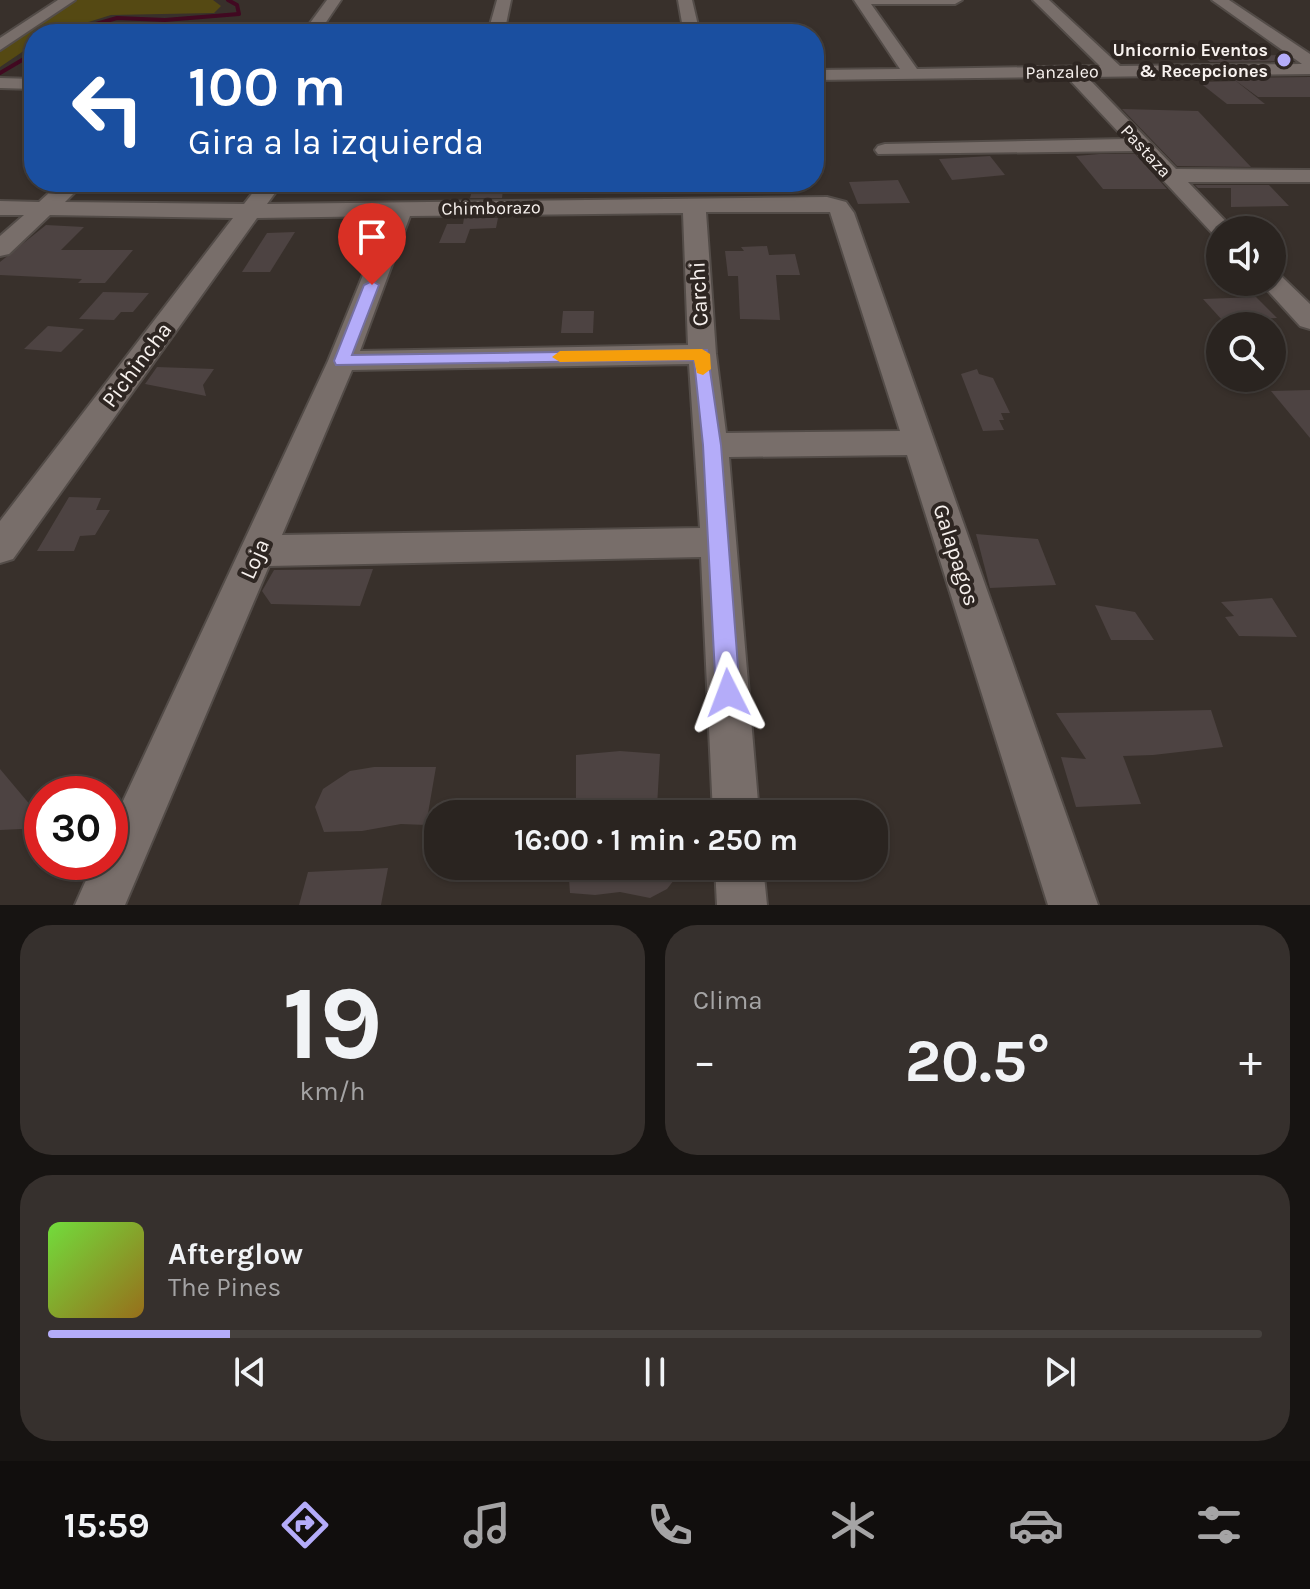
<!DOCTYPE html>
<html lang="es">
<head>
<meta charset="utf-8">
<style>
  body { margin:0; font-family:Karla,sans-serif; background:#36302d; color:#f1f3f6; height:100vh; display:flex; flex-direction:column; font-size:30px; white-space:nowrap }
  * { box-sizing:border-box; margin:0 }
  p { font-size:26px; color:#a5a4a5 }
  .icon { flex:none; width:44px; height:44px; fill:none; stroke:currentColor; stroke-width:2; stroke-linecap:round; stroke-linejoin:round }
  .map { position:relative; height:905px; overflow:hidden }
  .details { display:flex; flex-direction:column; gap:20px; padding:20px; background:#171412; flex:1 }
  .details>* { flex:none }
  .guide { position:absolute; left:24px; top:24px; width:800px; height:168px; border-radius:32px; box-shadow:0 2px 6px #0004,0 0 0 2px #46413e; background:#1a4fa0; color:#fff; overflow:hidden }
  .buttons { position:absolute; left:1206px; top:216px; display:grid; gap:16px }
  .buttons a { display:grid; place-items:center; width:80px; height:80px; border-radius:50%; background:#2a2420; box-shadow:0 2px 6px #0004,0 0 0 2px #46413e; font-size:40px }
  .speed { position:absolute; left:24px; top:776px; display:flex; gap:16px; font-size:40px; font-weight:700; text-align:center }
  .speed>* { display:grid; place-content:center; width:104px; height:104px; border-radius:50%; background:#2a2420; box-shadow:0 2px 6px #0004,0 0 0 2px #46413e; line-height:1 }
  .speed .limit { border:12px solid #d22; background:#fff; color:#111 }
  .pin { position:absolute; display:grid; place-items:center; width:68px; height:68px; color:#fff; margin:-82px -34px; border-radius:50% 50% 50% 0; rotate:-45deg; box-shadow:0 0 8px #0007 }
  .pin .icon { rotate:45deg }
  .me { position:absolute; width:88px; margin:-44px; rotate:357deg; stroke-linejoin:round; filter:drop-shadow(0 0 6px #0008) }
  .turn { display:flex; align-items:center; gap:28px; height:168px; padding:0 32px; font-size:36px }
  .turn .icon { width:104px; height:104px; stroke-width:2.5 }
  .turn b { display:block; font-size:56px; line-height:68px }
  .big { font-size:60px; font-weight:700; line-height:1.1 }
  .details .widget { flex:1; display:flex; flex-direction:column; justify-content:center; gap:12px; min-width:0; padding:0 28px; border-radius:32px; background:#36302d }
  .details .dial { align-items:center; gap:0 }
  .dial b { font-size:104px; line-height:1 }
  .song { display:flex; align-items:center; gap:24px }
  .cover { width:96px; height:96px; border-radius:12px; background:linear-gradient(135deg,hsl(100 70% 55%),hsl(40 70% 35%)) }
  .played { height:8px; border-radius:4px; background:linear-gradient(90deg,#b4acf9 15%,#46413e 15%) }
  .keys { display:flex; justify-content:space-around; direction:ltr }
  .heat { display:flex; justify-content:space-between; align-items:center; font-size:44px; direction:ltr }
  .details .tiles { flex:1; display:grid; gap:20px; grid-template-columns:1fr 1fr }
  .widget:last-child { grid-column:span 2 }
  .trip { position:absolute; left:424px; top:800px; width:464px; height:80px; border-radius:32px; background:#2a2420; box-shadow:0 2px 6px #0004,0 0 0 2px #46413e; font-weight:700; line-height:80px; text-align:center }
  .menu { display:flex; height:128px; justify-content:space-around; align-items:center; background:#110e0d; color:#a5a4a5 }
  .menu .icon { width:56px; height:56px }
  .menu .active { color:#b4acf9 }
  .menu b { font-size:36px; color:#f1f3f6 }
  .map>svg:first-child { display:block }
  .green { fill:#554913 }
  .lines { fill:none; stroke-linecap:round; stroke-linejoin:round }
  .stream { stroke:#410921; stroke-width:4 }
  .building { fill:#4d4342 }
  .minor-casing { stroke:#534c48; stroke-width:4 }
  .minor { fill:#786e6a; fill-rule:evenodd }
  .route { fill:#b4acf9; stroke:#7570a2; stroke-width:2 }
  .slow { fill:#f59e0b }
  .poi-dot { fill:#b4acf9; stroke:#2e2622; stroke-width:3 }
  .labels { text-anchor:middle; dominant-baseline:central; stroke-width:8; stroke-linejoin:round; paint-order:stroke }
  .far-poi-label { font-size:18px; font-weight:bold; fill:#f7f1ee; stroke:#2e2622; text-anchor:end }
  .far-street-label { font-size:18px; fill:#f7f1ee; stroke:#2e2622 }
  .street-label { font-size:22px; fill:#f7f1ee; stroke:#2e2622 }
</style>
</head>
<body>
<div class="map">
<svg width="1310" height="905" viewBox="0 0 1310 905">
  <rect width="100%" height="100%" fill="#38302b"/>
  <!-- green -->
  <path class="green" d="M77 0H213L221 6 214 13 111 15 50 34H34V44L0 67V49Z"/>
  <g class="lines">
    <!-- stream -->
    <g class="stream">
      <path d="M61 34 117 18 165 20 239 14 237 5 228 0"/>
      <path d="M0 73 34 53"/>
    </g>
  </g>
  <!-- building -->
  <g class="building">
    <path d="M1284 55 1293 61 1210 62 1203 57Z"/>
    <path d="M1310 77V97H1258L1232 78Z"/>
    <path d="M1236 81 1265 104H1227L1199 82Z"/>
    <path d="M1122 109 1198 111 1251 167 1177 166Z"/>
    <path d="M1099 154H1135L1167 189H1103L1076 156Z"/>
    <path d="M990 156 1005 175 952 180 939 159Z"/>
    <path d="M898 180 910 203 858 204 849 182Z"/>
    <path d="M478 182H504L502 198H470L474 183Z"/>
    <path d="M1195 185H1269L1289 206 1231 207V188H1198Z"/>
    <path d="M464 218H498L496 228 470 229 465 243H439L447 224H463Z"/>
    <path d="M46 225 84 227 61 250H133L105 283H78L82 279 0 275V262Z"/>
    <path d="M295 232 270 272H242L267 233Z"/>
    <path d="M767 246 769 255 795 254 800 275H776L780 320 740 319 738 276H728L725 251H744L741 247Z"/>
    <path d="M103 292 149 293 133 312H121L114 320 79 319Z"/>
    <path d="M1256 297 1277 318 1222 320 1203 299Z"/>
    <path d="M563 311H594L593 333H561Z"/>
    <path d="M48 326 84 329 61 352 24 349Z"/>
    <path d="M157 367 214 369 203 385 206 396 145 384Z"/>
    <path d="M977 369 979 374 993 378 1010 413H1001L1004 420H999L1004 430 983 431 961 374Z"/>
    <path d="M1310 390V438L1271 391Z"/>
    <path d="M69 497 101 498 96 510H110L95 535 80 536 74 551H37Z"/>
    <path d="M976 534 1038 539 1056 585 990 588Z"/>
    <path d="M373 569 360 606 271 604 262 591 274 570Z"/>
    <path d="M1272 598 1297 637 1239 636 1225 617 1234 616 1221 602Z"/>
    <path d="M1095 605 1135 612 1154 640H1111Z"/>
    <path d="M1211 710 1223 747 1153 755 1123 756 1141 804 1076 807 1061 757 1086 759 1056 713Z"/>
    <path d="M620 751 660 754 657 807 609 803V807L576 802V755Z"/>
    <path d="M374 767H436L426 825 401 824 362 831 324 832 315 807 323 789 350 771Z"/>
    <path d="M0 769 42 819V828L0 830Z"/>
    <path d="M568 866H685L667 889 650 898 620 892 595 895 570 893Z"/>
    <path d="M388 868 381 905H299L308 872Z"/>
  </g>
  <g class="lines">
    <!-- minor casing -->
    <g class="minor-casing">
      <g id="minor">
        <path d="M58 0H75L0 50V38Z"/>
        <path d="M327 0H341L318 34H302Z"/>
        <path d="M497 0H511L504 34H403L426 24 490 25Z"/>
        <path d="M678 0H692L700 34H684Z"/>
        <path d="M854 0H962L955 4H871L917 69 1100 66 1033 0H1049L1120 66 1302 64 1212 0H1229L1310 54V74L1087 77 1176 169 1310 170V182H1188L1234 230H1220V237L1214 235 1136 151 878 154 875 150 878 146 885 144 1125 139 1067 77 814 80V70L900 69Z"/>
        <path d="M0 78 34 79V89L0 88Z"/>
        <path d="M61 182H85L65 202 244 204 261 182H283L267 204 827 197 846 202 854 213 1098 905H1048L907 455 729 457 759 814H713L701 557 269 566 125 905H75L94 862H110V829L328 361 387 216 257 218 13 559 0 563V521L233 218 50 215 9 254 0 256V236L24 215H0V201L39 202ZM706 212H830L900 431 726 433 716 354ZM683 213 688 345 360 351 410 216ZM689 364 700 528 282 535 352 370Z"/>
        <path d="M1272 273 1281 276 1310 304V329L1300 326 1260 282H1272Z"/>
        <path d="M715 866H763L767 905H717Z"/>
      </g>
    </g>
    <!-- minor -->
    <use href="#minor" class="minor"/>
  </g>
  <!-- route -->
  <path class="route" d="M372 281 379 285 352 355 707 350 721 445 740 693 736 701 728 705 720 701 716 693 703 445 694 360 336 365 334 361 364 285Z"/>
  <!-- slow -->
  <path class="slow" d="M702 349 710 354 711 369 703 375 697 373 694 360 560 362 552 357 560 351Z"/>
  <!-- markers -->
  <circle class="poi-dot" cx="1284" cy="60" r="8"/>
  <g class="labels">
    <!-- far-poi labels -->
    <g class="far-poi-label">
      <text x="1268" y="50">Unicornio Eventos<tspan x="1268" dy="21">&amp; Recepciones</tspan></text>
    </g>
    <!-- far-street labels -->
    <g class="far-street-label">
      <text transform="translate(1062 72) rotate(-1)">Panzaleo</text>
      <text transform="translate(1146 151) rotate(47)">Pastaza</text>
      <text transform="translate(491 208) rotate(-1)">Chimborazo</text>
    </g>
    <!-- street labels -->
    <g class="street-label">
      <text transform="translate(699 294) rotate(-93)">Carchi</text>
      <text transform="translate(137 365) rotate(-53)">Pichincha</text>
      <text transform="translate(956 555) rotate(72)">Galapagos</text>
      <text transform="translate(255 559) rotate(-66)">Loja</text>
    </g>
  </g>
</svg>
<div class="buttons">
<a><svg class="icon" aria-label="sound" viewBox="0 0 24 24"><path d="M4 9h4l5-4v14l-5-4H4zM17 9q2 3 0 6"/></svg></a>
<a><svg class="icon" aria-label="search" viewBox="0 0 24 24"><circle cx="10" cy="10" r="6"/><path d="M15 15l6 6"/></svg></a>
</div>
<div class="speed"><div class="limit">30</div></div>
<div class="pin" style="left:372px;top:285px;background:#d93025"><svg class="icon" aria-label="arrive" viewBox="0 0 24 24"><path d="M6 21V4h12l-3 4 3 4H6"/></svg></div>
<svg class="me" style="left:728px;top:693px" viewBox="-20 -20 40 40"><path d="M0-17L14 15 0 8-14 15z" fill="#b4acf9" stroke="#fff" stroke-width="4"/></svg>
<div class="trip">16:00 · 1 min · 250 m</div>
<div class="guide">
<div class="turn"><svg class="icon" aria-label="left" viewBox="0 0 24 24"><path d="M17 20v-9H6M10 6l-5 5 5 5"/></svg><div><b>100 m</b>Gira a la izquierda</div></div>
</div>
</div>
<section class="details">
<div class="tiles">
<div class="widget dial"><b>19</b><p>km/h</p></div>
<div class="widget"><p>Clima</p>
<div class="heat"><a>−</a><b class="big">20.5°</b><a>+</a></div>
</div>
<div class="widget">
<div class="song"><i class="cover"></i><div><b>Afterglow</b><p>The Pines</p></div></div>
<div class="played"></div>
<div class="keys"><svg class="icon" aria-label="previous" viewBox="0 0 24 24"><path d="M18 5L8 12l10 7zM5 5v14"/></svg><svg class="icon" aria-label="pause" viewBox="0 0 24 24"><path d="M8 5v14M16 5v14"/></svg><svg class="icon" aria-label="next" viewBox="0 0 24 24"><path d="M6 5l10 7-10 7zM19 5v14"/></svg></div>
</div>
</div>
</section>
<nav class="menu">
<b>15:59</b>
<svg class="icon active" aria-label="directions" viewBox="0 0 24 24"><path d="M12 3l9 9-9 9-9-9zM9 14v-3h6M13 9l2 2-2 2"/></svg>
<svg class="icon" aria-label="music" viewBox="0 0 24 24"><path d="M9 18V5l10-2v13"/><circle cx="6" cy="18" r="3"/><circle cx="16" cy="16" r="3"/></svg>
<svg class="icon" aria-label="phone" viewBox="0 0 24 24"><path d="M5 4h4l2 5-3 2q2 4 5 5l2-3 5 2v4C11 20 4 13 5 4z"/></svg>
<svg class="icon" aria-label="climate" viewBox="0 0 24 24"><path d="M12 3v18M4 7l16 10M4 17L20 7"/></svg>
<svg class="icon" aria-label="car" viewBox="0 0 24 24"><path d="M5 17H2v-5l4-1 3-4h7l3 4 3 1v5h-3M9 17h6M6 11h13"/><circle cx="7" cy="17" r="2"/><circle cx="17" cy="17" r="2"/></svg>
<svg class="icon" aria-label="filters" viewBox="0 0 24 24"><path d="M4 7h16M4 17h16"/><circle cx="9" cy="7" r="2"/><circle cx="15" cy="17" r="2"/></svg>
</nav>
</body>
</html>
